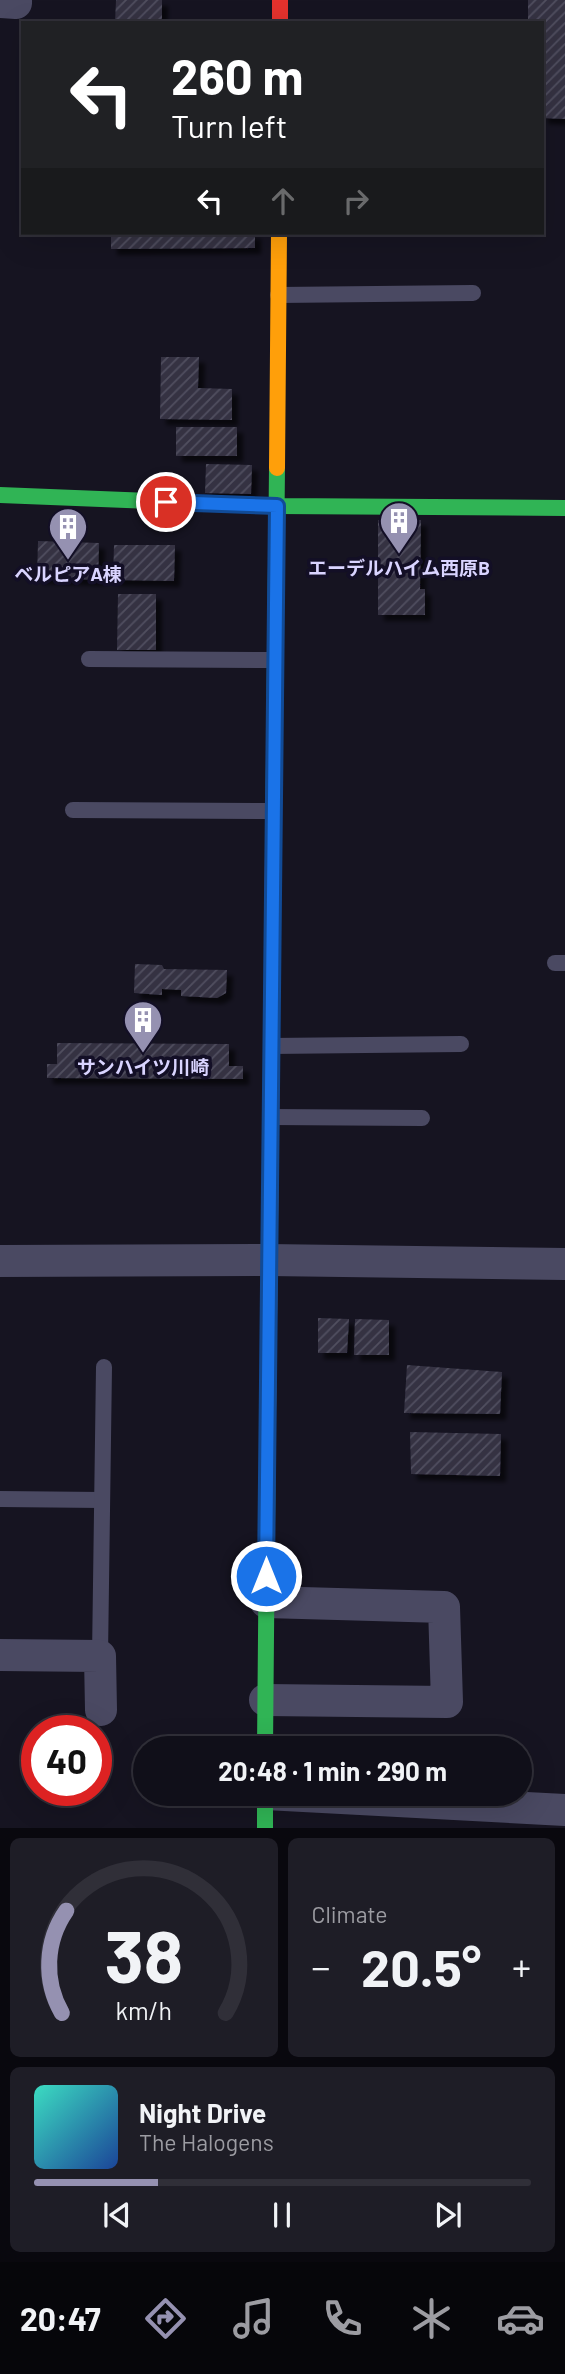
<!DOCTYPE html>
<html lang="en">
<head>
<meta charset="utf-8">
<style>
  body { margin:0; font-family:Barlow,"Noto Sans JP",sans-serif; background:#1e1d26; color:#f1f3f6; height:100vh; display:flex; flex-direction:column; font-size:26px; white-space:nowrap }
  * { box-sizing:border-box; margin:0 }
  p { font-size:23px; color:#9c9ca2 }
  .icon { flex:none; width:38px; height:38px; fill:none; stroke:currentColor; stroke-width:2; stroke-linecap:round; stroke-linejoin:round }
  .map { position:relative; height:1828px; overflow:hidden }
  .panel { display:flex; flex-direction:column; gap:10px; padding:10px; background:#09080e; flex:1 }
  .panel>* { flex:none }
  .top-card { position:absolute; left:21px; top:21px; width:523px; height:214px; border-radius:0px; box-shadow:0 7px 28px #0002,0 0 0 2px #302f38; background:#202124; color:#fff; overflow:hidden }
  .speed { position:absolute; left:21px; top:1715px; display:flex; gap:14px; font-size:35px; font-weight:700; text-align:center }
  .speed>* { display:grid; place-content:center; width:91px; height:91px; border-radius:50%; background:#100f19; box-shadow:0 7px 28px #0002,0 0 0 2px #302f38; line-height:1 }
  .speed .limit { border:10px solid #d22; background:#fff; color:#111 }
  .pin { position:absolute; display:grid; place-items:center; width:60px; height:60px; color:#fff; margin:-30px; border:4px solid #fff; border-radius:50%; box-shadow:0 2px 7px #0007 }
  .me { position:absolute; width:77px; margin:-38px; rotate:0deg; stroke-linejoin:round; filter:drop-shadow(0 0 5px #0008) }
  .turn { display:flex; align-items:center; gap:24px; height:147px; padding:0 35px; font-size:32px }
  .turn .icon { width:91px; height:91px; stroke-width:2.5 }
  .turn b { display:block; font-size:49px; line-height:60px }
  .lanes { display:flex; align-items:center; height:66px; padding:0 35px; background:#0003; justify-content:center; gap:35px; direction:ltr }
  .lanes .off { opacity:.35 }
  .big { font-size:52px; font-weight:700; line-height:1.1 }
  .panel .widget { flex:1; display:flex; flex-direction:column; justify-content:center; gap:10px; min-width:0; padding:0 24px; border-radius:10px; background:#1e1d26 }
  .panel .dial { align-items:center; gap:0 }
  .dial svg { height:182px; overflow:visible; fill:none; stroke:#302f38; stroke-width:7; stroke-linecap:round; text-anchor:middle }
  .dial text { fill:#f1f3f6; stroke:none }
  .song { display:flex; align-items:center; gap:21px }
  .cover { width:84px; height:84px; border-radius:10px; background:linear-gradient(135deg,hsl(170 70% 55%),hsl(220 70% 35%)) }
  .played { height:7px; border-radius:4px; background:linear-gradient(90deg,#9591b1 25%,#302f38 25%) }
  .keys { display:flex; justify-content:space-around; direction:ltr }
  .heat { display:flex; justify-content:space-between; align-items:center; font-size:38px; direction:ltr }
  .panel .tiles { flex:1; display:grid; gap:10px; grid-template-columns:1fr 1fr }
  .widget:last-child { grid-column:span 2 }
  .trip { position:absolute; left:133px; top:1736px; width:399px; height:70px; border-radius:35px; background:#100f19; box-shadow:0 7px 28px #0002,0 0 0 2px #302f38; font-weight:700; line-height:70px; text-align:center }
  .tabs { display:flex; height:112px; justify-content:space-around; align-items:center; background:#06060a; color:#9c9ca2 }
  .tabs .icon { width:49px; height:49px }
  .tabs .selected { color:#9591b1 }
  .tabs b { font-size:32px; color:#f1f3f6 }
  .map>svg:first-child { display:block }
  .building { fill:url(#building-hatch); filter:url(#shadow) }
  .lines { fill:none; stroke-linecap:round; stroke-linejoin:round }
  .lane { stroke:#4a4962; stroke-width:16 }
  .street { stroke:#4a4962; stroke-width:32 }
  .fast { stroke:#30b455; stroke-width:16 }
  .slow { stroke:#ff9f0a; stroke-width:16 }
  .jam { stroke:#e5322d; stroke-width:16 }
  .route-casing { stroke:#114b97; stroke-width:18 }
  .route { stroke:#1a73e8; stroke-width:12 }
  .labels { text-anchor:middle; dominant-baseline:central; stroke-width:7; stroke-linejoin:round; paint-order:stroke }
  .poi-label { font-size:19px; font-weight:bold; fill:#d9d4ff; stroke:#130f26 }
</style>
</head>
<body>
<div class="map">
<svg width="565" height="1828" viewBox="0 0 565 1828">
  <defs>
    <pattern id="building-hatch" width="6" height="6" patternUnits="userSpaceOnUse" patternTransform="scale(1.75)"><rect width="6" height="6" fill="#343243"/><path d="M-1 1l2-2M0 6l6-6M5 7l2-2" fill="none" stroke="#514f5f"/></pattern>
    <filter id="shadow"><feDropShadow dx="6" dy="6" stdDeviation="2" flood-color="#0009"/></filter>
  </defs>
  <rect width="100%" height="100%" fill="#161421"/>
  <!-- building -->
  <g class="building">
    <path d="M116 0H162V23H115Z"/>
    <path d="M528 0H565V119L542 118V23H528Z"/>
    <path d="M111 233H255V248L111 249Z"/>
    <path d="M161 357H199L198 388 232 389V420L160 419Z"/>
    <rect x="176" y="427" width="61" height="29"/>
    <path d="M206 464 252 465 251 494 205 493Z"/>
    <path d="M378 520H421L420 589H425V615H378Z"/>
    <path d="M38 541 99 543 98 580 37 578Z"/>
    <path d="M114 545H175L174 581 113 580Z"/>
    <path d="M118 594H156V650H117Z"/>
    <path d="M135 964 162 965 164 969 227 970 226 993 217 998 181 996V990L162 989V995L134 993Z"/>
    <path d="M57 1043 229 1044V1066H243V1079L47 1078V1064H57Z"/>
    <path d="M318 1318 349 1319 347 1353H318Z"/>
    <path d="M355 1319 389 1320V1355H354Z"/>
    <path d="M407 1365 502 1372 500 1414 404 1413Z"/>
    <path d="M410 1432 501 1434 500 1476 411 1474Z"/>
  </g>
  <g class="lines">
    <!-- lane -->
    <g class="lane">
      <path d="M278 295 473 293"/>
      <path d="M89 659 275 660"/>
      <path d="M73 810 273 811"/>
      <path d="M555 963H565"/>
      <path d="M271 1046 461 1044"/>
      <path d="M270 1117 422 1118"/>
      <path d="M0 1499 102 1500"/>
      <path d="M100 1656 104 1367"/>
    </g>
    <!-- street -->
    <g class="street">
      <path d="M0 2 16 3V0"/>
      <path d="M0 1261 268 1260 565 1264"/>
      <path d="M0 1655 100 1656 101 1710"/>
      <path d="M265 1700 447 1702 444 1607 266 1602"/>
      <path d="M266 1794 565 1810"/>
    </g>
    <!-- fast -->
    <g class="fast">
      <path d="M0 495 277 506 565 508"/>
      <path d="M273 856 277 468"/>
      <path d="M265 1748 268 1413"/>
      <path d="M265 1794V1828"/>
    </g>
    <!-- slow -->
    <g class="slow">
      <path d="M277 468 279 233"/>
      <path d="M268 1413 271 1127"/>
    </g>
    <!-- jam -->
    <g class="jam">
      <path d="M280 0V23"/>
      <path d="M271 1127 273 856"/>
    </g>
  </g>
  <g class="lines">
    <!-- route casing -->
    <g class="route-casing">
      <path id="route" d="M166 502 277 506 266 1576"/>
    </g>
    <!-- route -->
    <use href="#route" class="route"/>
  </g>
  <!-- icons -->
  <defs>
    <g id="building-pin" transform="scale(2.0125)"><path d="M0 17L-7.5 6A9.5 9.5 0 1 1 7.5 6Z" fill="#9591b1" stroke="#130f26"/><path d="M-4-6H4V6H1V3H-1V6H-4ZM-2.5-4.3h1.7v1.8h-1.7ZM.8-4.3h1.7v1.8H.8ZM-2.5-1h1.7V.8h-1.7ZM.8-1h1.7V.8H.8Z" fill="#fff"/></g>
  </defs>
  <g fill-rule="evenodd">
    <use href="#building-pin" x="399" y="521"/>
    <use href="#building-pin" x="68" y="527"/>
    <use href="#building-pin" x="143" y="1020"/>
  </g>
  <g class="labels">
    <!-- poi labels -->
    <g class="poi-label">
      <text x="399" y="567">エーデルハイム西原B</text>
      <text x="68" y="573">ベルピアA棟</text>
      <text x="143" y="1066">サンハイツ川崎</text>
    </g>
  </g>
</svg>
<div class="speed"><div class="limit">40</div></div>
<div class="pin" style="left:166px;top:502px;background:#d93025"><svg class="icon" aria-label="arrive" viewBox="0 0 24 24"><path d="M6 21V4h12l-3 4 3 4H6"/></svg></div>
<svg class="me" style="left:266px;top:1576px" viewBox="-20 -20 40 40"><circle r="17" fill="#1a73e8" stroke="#fff" stroke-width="3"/><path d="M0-11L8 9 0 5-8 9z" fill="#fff"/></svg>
<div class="trip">20:48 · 1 min · 290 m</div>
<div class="top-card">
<div class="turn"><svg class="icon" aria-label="left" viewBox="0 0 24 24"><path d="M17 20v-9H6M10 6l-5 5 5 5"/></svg><div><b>260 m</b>Turn left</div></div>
<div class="lanes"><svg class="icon" aria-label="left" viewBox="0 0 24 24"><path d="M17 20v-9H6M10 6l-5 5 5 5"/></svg><svg class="icon off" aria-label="ahead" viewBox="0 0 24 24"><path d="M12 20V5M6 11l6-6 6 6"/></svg><svg class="icon off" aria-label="right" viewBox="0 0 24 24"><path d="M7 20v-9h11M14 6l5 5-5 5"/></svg></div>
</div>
</div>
<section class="panel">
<div class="tiles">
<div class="widget dial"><svg viewBox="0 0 100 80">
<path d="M14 69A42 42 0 1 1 86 69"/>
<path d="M14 69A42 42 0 0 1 16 24" stroke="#9591b1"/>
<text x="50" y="56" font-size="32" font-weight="700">38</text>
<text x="50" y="72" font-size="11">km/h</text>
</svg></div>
<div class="widget"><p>Climate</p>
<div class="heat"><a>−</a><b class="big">20.5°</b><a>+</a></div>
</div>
<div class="widget">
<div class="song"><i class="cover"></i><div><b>Night Drive</b><p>The Halogens</p></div></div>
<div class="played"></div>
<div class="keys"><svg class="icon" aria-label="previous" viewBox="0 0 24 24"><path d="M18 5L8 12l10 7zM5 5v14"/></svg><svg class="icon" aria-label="pause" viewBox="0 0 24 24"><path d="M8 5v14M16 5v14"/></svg><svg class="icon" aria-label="next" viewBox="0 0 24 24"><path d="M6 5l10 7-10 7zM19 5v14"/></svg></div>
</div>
</div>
</section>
<nav class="tabs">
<b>20:47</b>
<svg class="icon selected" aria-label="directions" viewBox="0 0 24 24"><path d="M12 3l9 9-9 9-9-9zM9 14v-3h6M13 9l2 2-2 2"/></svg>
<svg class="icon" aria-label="music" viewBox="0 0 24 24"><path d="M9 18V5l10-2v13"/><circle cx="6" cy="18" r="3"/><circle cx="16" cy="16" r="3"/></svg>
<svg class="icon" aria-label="phone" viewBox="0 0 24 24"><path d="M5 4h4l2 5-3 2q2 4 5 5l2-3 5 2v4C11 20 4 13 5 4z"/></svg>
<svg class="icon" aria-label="climate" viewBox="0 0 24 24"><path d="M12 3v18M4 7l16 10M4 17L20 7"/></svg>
<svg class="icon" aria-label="car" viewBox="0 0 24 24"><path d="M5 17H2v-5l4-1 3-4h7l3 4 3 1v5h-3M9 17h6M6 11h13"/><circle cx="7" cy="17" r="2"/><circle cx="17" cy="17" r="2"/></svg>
</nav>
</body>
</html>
